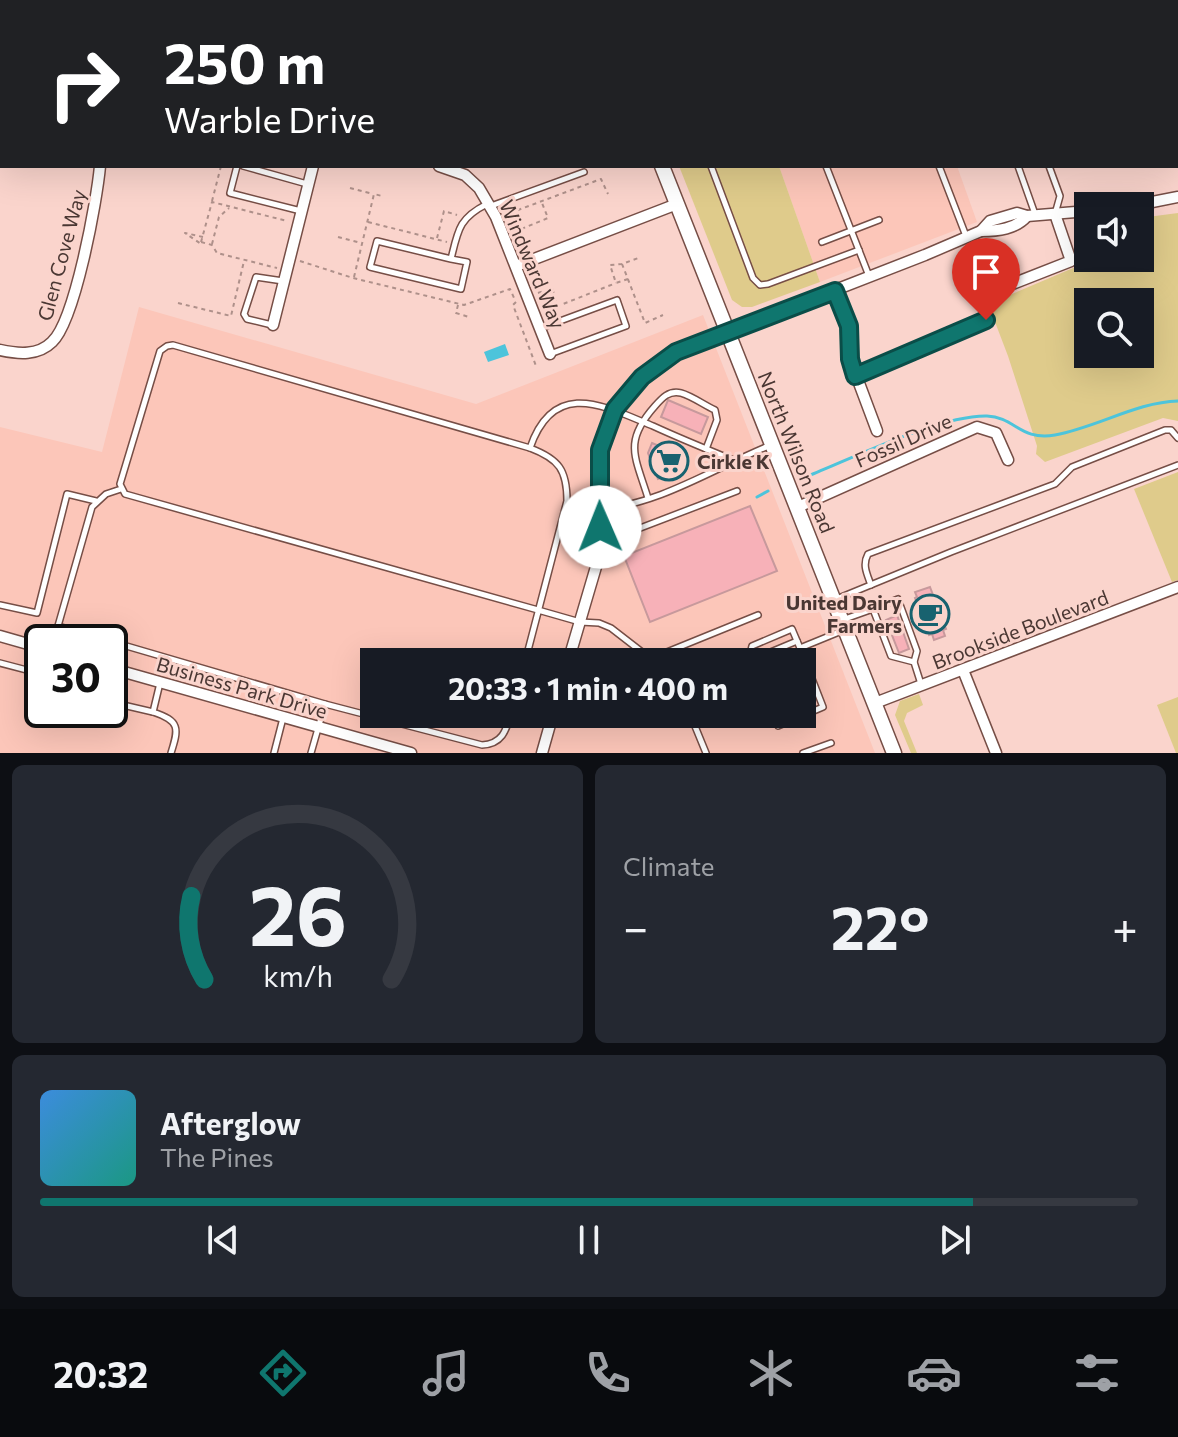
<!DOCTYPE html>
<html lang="en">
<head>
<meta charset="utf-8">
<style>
  body { margin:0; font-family:Commissioner,sans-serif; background:#242831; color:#f1f3f6; height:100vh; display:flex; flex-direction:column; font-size:30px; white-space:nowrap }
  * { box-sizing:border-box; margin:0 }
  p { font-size:26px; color:#9ea1a6 }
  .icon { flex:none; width:44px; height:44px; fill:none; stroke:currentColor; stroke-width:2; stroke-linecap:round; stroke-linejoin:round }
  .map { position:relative; height:753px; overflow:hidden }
  .sheet { display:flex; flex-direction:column; gap:12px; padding:12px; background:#0d0f14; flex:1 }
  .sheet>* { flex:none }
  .top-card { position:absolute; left:0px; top:0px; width:1178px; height:168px; box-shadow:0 8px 32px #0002; background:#202124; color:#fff; overflow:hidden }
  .buttons { position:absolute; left:1074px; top:192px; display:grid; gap:16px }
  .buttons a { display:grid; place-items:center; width:80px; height:80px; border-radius:0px; background:#171b24; box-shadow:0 8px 32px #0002; font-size:40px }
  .speed { position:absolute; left:24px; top:624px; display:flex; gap:16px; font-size:40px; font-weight:700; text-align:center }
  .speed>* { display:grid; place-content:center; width:104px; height:104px; border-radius:50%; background:#171b24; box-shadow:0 8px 32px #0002; line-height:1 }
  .speed .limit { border:4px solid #111; border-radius:12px; background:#fff; color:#111 }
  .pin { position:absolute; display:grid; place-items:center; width:68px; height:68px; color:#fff; margin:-82px -34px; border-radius:50% 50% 50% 0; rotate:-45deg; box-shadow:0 0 8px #0007 }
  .pin .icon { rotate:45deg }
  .me { position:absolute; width:88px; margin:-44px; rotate:359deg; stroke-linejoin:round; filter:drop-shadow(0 0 6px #0008) }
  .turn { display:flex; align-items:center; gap:28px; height:168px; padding:0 32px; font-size:36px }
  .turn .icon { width:104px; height:104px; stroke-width:2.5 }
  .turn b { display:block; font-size:56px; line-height:68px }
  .big { font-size:60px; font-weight:700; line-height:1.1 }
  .sheet .tile { flex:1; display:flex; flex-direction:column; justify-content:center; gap:12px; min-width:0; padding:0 28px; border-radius:12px; background:#242831 }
  .sheet .dial { align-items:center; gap:0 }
  .dial svg { height:208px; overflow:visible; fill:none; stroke:#363941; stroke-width:7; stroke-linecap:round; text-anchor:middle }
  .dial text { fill:#f1f3f6; stroke:none }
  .song { display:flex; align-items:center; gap:24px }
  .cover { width:96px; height:96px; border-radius:12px; background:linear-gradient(135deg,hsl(210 70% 55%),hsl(170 70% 35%)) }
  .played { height:8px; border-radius:4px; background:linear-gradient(90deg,#0f766e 85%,#363941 85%) }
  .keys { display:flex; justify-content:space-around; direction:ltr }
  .heat { display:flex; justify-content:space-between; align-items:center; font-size:44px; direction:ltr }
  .sheet .tiles { flex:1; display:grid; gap:12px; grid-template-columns:1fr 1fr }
  .tile:last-child { grid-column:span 2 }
  .trip { position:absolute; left:360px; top:648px; width:456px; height:80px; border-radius:0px; background:#171b24; box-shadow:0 8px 32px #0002; font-weight:700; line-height:80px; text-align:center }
  .menu { display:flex; height:128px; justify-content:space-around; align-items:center; background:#090b0e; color:#9ea1a6 }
  .menu .icon { width:56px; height:56px }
  .menu .active { color:#0f766e }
  .menu b { font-size:36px; color:#f1f3f6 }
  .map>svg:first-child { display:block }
  .built { fill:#fcc6b9; fill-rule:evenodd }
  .green { fill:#dfcb8b; fill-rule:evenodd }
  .water { fill:#4dc4db }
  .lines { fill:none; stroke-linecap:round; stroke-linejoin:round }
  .stream { stroke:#4dc4db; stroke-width:3 }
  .building { fill:#f7b1b8; stroke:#c7999c; stroke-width:2 }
  .lane-casing { stroke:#764e46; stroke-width:8 }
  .street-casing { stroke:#764e46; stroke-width:13 }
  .secondary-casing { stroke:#764e46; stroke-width:17 }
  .path { stroke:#ae908a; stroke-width:2; stroke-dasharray:4 4; stroke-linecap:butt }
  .lane { stroke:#fff; stroke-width:5 }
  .street { stroke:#fff; stroke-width:10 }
  .secondary { stroke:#fff; stroke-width:14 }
  .route-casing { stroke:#0a4d48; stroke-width:20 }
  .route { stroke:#0f766e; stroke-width:14 }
  .labels { text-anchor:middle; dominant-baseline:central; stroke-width:6; stroke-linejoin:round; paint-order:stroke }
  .street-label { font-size:20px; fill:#4a3733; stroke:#fad4cc }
  .poi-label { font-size:20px; font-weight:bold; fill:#4a3733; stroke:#fad4cc; text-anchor:start }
</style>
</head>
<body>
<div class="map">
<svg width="1178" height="753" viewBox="0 0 1178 753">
  <rect width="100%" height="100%" fill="#fad4cc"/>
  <!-- built -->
  <g class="built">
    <path d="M779 166H957L977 222 820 282Z"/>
    <path d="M139 307 476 404 703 315 875 753H0V427L102 452ZM42 642H110V710H42ZM374 662H802V714H374Z"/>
  </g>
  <!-- green -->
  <g class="green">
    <path d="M679 166H779L820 282 752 307H742L732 300Z"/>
    <path d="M1178 213V421L1163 418 1045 462 1036 454 1037 446 1008 356 966 246 983 239 1005 297 1085 263 1074 227 1088 225V258H1140V218ZM1088 302H1140V354H1088Z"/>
    <path d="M1178 472V580L1172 582 1134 489Z"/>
    <path d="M919 694 923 705 907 713 904 721 917 753H911L895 715 900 701Z"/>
    <path d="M1178 697V753H1176L1157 705Z"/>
  </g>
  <!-- water -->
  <path class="water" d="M505 344 509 355 488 362 484 352Z"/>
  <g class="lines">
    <!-- stream -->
    <g class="stream">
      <path d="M808 476C853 458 940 415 987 416 1015 417 1020 441 1055 435 1098 427 1137 402 1178 401"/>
      <path d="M757 497 768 491"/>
    </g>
  </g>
  <!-- building -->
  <g class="building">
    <path d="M668 400 708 417 701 434 661 417Z"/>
    <path d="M652 443 666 449 667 447 688 458 686 469 658 479 648 453Z"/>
    <path d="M750 506 777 571 650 622 624 556Z"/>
    <path d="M930 587 946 629 943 630 945 636 934 640 932 634 929 635 915 598 917 597 915 592Z"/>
    <path d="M897 615 909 649 899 653 886 620Z"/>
  </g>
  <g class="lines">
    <!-- lane casing -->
    <g class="lane-casing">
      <g id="lane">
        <path d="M959 0 960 2"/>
        <path d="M930 2 936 0"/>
        <path d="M1112 2 1117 0"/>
        <path d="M1176 143 1178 142"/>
        <path d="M237 166 230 193 301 211"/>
        <path d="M243 166 307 184"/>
        <path d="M711 166 753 278 760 285 768 284 859 250"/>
        <path d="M826 166 869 276"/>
        <path d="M939 166 966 236"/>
        <path d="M1018 166 1035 214"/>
        <path d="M1049 166 1060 196 1055 214"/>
        <path d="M491 206 584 172"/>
        <path d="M822 242 879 220"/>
        <path d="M451 259 377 241 370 267 461 289 467 262 451 259C458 230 459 218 487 204"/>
        <path d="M272 325 247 319 244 314 256 277 283 281"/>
        <path d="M541 328 617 300 626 326 550 354"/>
        <path d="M530 448C554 378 604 406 653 426 679 438 706 449 733 460"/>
        <path d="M648 498C635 456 623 442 655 406 662 398 669 390 681 393 692 396 704 405 715 410L717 420 706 449"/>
        <path d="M600 509C659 505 716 467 771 445"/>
        <path d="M601 543 737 491"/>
        <path d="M871 585C867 574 862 565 868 554L1055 484 1072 467 1165 430H1171L1178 438"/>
        <path d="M834 600 951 552 1178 465"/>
        <path d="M0 605 37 613 67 494 96 501"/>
        <path d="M873 609 898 599 917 651 914 662"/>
        <path d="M842 620 873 609 891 656 914 662 921 684"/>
        <path d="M58 626 92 507 106 494 121 489"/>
        <path d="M52 642 58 626 325 704 482 745C502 744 506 731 511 714"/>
        <path d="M525 662 567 501C567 470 559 459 530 448L173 345 167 346 160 351 120 484 125 494 538 610 580 622 599 623 611 628 642 652 662 654 758 615"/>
        <path d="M753 662 750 654 752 646 792 629 800 648"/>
        <path d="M758 662 761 656 797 641"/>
        <path d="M793 662 804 657"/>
        <path d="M0 663 42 674"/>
        <path d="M160 683 153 712C180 721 179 728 171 753"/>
        <path d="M110 702 153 712"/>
        <path d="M690 714 706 753"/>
        <path d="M774 714 778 726 823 707 800 648 844 630"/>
        <path d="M36 721 42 697"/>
        <path d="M274 753 283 718"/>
        <path d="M311 753 325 704"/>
        <path d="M803 753 831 743"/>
      </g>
    </g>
    <!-- street casing -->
    <g class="street-casing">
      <g id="street">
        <path d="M639 0 640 2"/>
        <path d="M741 2 746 0"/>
        <path d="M0 45H2"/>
        <path d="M1176 48 1178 47"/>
        <path d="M439 166 465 175 479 188 496 217 550 354"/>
        <path d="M1132 206 1178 197"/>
        <path d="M981 231C998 231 1016 229 1027 216"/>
        <path d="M516 266 677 204"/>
        <path d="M1002 288 1071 261 1055 214"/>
        <path d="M835 291 849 326 850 359 877 431"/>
        <path d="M273 325 313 166"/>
        <path d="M0 350C18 354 38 356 52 342 75 321 97 200 100 166"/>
        <path d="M855 376 986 320"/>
        <path d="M798 507 977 427 996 433 1008 460"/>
        <path d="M0 636 42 648"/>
        <path d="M568 662 598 560C602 529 597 498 598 466 600 415 635 378 676 352L925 255 981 231 990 221 1017 213 1027 216 1088 211"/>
        <path d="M110 668 411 753"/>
        <path d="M963 670 996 753"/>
        <path d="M875 703 1178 587"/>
        <path d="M542 753 553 714"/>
      </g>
    </g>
    <!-- secondary casing -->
    <g class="secondary-casing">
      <g id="secondary">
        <path d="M597 0 598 2"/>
        <path d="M662 166 894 753"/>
      </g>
    </g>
    <!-- path -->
    <g class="path">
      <path d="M350 188 373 194"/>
      <path d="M212 201 221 166"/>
      <path d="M510 213 601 179 608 194"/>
      <path d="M368 222 447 242"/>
      <path d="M514 232 548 218 542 203"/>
      <path d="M203 237 185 233 201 244V242L212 245 217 253 277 268"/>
      <path d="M338 237 361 243"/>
      <path d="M437 238 444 211 457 215"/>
      <path d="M201 242 212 202 287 221"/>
      <path d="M212 244 219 217 229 208"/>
      <path d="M300 261 353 278 464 305 510 289 515 300"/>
      <path d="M622 264 645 323 663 315"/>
      <path d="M354 277 374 194 382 196"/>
      <path d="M628 279 616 283 610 265 622 264 641 257"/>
      <path d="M538 293 552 288 558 306 616 283"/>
      <path d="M516 302 513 305 536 366"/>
      <path d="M178 303 231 316 244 261"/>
      <path d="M458 305 456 313 469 317"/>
    </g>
    <!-- lane -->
    <use href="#lane" class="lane"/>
    <!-- street -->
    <use href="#street" class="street"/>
    <!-- secondary -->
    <use href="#secondary" class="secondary"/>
  </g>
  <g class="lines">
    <!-- route casing -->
    <g class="route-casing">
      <path id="route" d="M600 527V450L615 409 642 377 676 352 835 291 849 326 850 359 855 376 986 320"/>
    </g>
    <!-- route -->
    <use href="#route" class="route"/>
  </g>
  <!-- icons -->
  <defs>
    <g id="supermarket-ring" transform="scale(2)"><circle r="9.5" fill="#fad4cc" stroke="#18626f" stroke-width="1.5"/><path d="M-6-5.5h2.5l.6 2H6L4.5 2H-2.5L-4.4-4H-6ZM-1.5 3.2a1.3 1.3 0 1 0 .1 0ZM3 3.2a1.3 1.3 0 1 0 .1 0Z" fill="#18626f"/></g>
    <g id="cafe-ring" transform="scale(2)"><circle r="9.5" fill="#fad4cc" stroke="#18626f" stroke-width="1.5"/><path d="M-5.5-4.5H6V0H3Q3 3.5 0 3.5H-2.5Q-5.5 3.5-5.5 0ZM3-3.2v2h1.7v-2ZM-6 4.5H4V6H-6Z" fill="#18626f"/></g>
  </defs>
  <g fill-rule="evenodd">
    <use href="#supermarket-ring" x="669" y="461"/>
    <use href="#cafe-ring" x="930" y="614"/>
  </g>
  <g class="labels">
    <!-- street labels -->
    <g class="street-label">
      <text transform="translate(61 255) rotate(-75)">Glen Cove Way</text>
      <text transform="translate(533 264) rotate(67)">Windward Way</text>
      <text transform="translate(903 440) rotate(-24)">Fossil Drive</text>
      <text transform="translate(797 452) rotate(68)">North Wilson Road</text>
      <text transform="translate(1020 629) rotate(-21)">Brookside Boulevard</text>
      <text transform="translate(242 687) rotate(16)">Business Park Drive</text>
    </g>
    <!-- poi labels -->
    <g class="poi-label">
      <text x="697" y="461">Cirkle K</text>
      <text x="902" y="602" text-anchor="end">United Dairy<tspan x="902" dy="23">Farmers</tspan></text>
    </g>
  </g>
</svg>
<div class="buttons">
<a><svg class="icon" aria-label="sound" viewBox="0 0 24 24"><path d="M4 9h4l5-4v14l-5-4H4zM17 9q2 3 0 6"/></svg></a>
<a><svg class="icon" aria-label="search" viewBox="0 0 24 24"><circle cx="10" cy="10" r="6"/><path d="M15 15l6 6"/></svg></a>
</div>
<div class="speed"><div class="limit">30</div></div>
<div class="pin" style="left:986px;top:320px;background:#d93025"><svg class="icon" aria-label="arrive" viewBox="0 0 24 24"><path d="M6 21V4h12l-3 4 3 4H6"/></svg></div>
<svg class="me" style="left:600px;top:527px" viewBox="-20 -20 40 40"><circle r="19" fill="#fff"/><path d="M0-13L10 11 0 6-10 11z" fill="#0f766e"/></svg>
<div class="trip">20:33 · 1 min · 400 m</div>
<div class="top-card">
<div class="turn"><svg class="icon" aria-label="right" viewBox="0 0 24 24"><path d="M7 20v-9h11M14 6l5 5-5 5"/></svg><div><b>250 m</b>Warble Drive</div></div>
</div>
</div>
<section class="sheet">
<div class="tiles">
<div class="tile dial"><svg viewBox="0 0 100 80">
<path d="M14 69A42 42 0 1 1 86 69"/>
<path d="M14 69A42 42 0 0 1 9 37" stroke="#0f766e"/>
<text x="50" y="56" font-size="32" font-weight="700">26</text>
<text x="50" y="72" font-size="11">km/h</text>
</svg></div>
<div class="tile"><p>Climate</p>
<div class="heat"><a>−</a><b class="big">22°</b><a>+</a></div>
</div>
<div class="tile">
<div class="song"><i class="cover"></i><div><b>Afterglow</b><p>The Pines</p></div></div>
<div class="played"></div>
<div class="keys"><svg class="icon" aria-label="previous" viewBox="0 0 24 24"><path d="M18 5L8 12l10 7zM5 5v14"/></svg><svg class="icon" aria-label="pause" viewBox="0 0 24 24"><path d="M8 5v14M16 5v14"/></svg><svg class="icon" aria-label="next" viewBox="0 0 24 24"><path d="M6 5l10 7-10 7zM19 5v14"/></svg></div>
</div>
</div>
</section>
<nav class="menu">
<b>20:32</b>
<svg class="icon active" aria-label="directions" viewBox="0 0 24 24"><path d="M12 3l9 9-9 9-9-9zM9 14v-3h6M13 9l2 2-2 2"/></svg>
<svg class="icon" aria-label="music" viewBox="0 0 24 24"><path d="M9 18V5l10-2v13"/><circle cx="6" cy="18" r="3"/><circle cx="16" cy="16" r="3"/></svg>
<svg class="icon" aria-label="phone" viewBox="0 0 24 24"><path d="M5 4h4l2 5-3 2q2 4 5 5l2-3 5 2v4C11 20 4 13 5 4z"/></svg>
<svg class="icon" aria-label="climate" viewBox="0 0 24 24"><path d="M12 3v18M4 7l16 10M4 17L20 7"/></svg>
<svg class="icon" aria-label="car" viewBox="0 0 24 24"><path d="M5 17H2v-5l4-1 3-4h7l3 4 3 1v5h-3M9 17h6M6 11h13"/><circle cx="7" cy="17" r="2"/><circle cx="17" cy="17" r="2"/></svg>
<svg class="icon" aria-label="filters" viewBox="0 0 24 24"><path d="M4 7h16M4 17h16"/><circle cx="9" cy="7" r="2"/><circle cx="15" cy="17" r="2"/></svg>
</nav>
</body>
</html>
